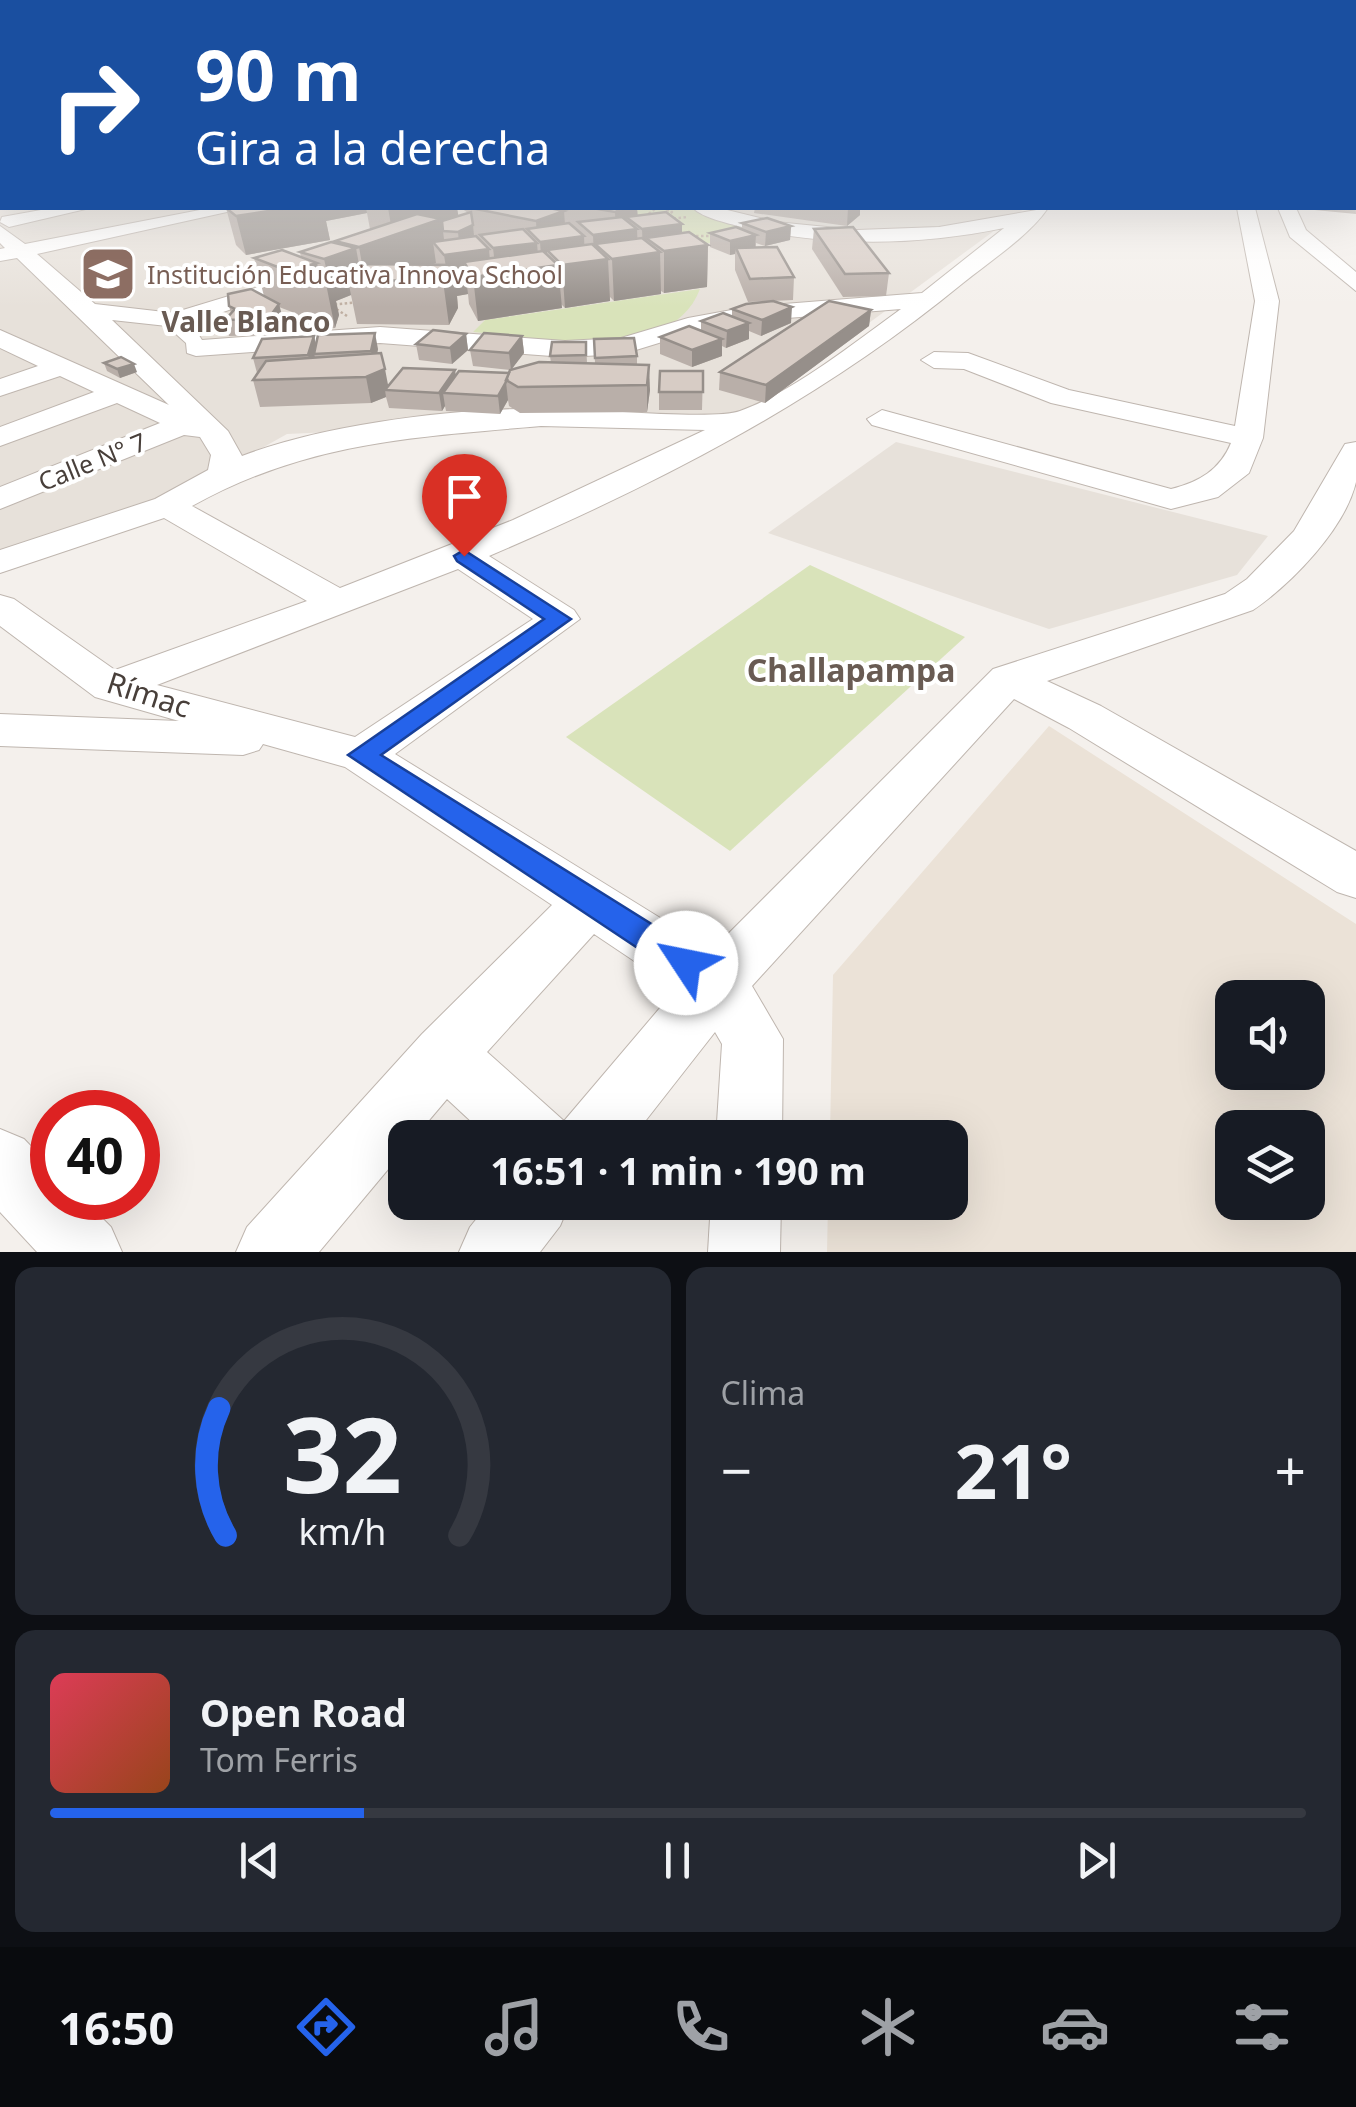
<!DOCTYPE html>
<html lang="es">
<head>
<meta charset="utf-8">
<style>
  body { margin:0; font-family:"Noto Sans",sans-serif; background:#242831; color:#f1f3f6; height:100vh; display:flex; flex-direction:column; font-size:38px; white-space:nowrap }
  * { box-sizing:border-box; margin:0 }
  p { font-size:32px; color:#9ea1a6 }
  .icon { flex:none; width:55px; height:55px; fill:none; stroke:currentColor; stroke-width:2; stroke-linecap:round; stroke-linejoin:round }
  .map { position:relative; height:1252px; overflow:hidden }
  .sheet { display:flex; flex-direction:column; gap:15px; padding:15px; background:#0d0f14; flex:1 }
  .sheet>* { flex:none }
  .banner { position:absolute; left:0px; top:0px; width:1358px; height:210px; box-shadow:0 10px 40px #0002; background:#1a4fa0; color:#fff; overflow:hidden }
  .tools { position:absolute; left:1215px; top:980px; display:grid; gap:20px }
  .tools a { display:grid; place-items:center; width:110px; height:110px; border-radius:20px; background:#171b24; box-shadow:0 10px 40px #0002; font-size:50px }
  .speed { position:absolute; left:30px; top:1090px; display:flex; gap:20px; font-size:50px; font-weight:700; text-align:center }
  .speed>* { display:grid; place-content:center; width:130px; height:130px; border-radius:50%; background:#171b24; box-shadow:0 10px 40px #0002; line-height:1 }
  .speed .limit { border:15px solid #d22; background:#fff; color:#111 }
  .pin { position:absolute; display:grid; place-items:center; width:85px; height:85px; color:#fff; margin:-102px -42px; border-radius:50% 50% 50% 0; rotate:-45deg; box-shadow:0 0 10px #0007 }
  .pin .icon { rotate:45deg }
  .me { position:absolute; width:110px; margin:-55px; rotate:304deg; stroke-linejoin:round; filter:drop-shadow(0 0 8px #0008) }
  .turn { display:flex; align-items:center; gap:35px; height:210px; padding:0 30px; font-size:45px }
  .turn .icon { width:130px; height:130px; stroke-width:2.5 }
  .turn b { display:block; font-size:70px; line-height:85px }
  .big { font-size:75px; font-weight:700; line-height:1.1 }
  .sheet .card { flex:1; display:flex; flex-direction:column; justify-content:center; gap:15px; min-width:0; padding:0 35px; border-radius:20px; background:#242831 }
  .sheet .dial { align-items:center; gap:0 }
  .dial svg { height:260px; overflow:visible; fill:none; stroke:#363941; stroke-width:7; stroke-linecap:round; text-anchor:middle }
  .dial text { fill:#f1f3f6; stroke:none }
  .song { display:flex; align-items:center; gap:30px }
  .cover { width:120px; height:120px; border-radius:15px; background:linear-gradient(135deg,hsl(350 70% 55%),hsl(20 70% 35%)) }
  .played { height:10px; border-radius:5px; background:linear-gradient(90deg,#2563eb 25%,#363941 25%) }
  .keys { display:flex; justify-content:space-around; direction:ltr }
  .heat { display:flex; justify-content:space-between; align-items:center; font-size:55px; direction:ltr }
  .sheet .tiles { flex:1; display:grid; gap:15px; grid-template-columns:1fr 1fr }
  .card:last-child { grid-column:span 2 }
  .trip { position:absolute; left:388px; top:1120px; width:580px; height:100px; border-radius:20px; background:#171b24; box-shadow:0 10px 40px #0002; font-weight:700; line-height:100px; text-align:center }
  .dock { display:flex; height:160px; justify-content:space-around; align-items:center; background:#090b0e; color:#9ea1a6 }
  .dock .icon { width:70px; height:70px }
  .dock .selected { color:#2563eb }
  .dock b { font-size:45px; color:#f1f3f6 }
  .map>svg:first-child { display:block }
  .residential { fill:#e7e1da }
  .education { fill:#ebe2d7; fill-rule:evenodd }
  .green { fill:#d9e3ba }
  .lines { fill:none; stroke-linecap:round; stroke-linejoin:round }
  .minor-casing { stroke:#bfb6af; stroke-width:2 }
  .path { stroke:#bfafa2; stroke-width:2.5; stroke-dasharray:2.5 2.5; stroke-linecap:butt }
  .minor { fill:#fff; fill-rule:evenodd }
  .wall { fill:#b9afa9 }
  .shaded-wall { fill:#968f8a }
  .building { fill:#d7ccc5; stroke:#968f8a; stroke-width:2.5 }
  .route { fill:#2563eb; stroke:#184099; stroke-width:2.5 }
  .labels { text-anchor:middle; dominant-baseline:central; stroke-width:8; stroke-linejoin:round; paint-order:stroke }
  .far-education-label { font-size:25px; fill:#785e54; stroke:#fff; text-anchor:start }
  .far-street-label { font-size:25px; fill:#483f3a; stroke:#fff }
  .far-neighbourhood-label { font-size:28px; font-weight:bold; fill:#695b53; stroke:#fff }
  .street-label { font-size:30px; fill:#483f3a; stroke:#fff }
  .neighbourhood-label { font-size:32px; font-weight:bold; fill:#695b53; stroke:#fff }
</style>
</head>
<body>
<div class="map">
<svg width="1356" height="1252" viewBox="0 0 1356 1252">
  <rect width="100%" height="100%" fill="#f4f0ec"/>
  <!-- residential -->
  <g class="residential">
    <path d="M0 131 2 208H1025L755 407 736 414 287 434 191 488 0 556Z"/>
    <path d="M896 442 1268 536 1237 575 1049 629 768 533Z"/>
  </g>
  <!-- education -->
  <path class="education" d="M1049 726 1356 924V1252H827L828 1203 950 1202V1138L830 1137 833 975ZM1232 998H1308V1072H1232ZM1232 1128H1308V1202H1232Z"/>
  <!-- green -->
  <g class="green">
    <path d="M579 208H691L778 228 687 248Z"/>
    <path d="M700 289C670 368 537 336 473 332L485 320Z"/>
    <path d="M810 565 965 637 730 851 566 737Z"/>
  </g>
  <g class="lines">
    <!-- minor casing -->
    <g class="minor-casing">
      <g id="minor">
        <path d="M2 136V146L0 147V137Z"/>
        <rect x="0" y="176" width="2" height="10"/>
        <rect x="1355" y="185" width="1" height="11"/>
        <path d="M52 208H90L9 227 0 222 2 217Z"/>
        <path d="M210 208H245L37 254 95 304 173 313 314 270 325 277 191 323 202 340 380 327 565 341 621 338 688 318 748 307 922 293 1004 228C917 246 829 247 742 227 727 223 703 218 693 208H719L776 222 857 230 939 227 1048 208C1029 236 990 261 963 283 820 401 658 484 489 556L574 610 580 619 395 754 712 950 993 669 1225 594 1247 579 1294 531 1345 444 1356 442C1356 454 1356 470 1356 482 1345 529 1291 584 1253 610L1047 681 1101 706 1356 851V898L1337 892 1069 728 1014 699 752 986 783 1039 782 1138H716L722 1044 715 1032 632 1138H489L447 1099 414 1138H405V1149L319 1252H236L247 1227 422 1034 552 905 345 767 263 744 259 750 243 755 0 746V714L179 721 95 697 0 626V595L14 599 115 670 307 601 164 518 0 573V550L155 499 208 470 211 455 200 437 184 435 0 509V487L160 423 117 403 0 446V427L94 392 60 376 0 396V379L38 366 0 348V330L169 405 17 258 0 261V249L5 248 0 243V226L25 244ZM901 309C855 342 793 392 740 411 717 420 598 410 565 409 471 406 330 422 242 456L228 431 112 320 167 326 186 343 187 353 196 356 380 343 565 357 623 354 701 330 748 321ZM541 426 705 430 513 520 340 588 192 506C306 442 414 437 541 426ZM458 569 533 619 355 737 157 685ZM594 934 676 989 564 1121 487 1052Z"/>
        <path d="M1237 208H1255L1279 301 1263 438 1249 473 1218 497 1171 509 872 425 867 419 882 410 1171 489C1199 482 1220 470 1231 443L1051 403 964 369 934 368 921 360 934 352 968 353 1069 390 1235 426 1255 301Z"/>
        <path d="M1278 208H1296L1306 230 1356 272V291L1290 237Z"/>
        <path d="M0 1129 24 1139 52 1168V1198H82L111 1227 122 1252H37L0 1212Z"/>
        <path d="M490 1202H570L560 1226 540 1252H459L470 1227Z"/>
        <path d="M711 1202H781L780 1252H708Z"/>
      </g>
    </g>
    <!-- path -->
    <g class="path">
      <path d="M662 208 672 212 667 216 670 219 687 217"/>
      <path d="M645 217 656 208"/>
      <path d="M691 236H714"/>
      <path d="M347 316 330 305 360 302"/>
    </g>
    <!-- minor -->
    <use href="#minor" class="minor"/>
  </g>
  <!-- wall -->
  <g class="wall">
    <path d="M1355 192 1356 214 1294 208H1355Z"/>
    <path d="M226 208H457L458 216 468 213 461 208H637L638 216 682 233 708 245 707 287 664 293 661 291V294L614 301 610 297V301L565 308 561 304 562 308 478 321 469 304 468 294 457 296 458 308 449 325 357 324 351 295 336 301 339 315 335 328 296 331 292 312 279 307 283 319 272 335 229 336 225 320 231 313 229 306 264 296 254 258 301 257 300 252 335 243V241L370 229 367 213 326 221 330 240 246 255 236 245Z"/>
    <path d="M755 208H860V215L847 226 754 213Z"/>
    <path d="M742 223 791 226 790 240 765 246 756 243V247L794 277 793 300 748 302 735 270V254L730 255 710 247V233L742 229Z"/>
    <path d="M814 229 889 273 886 296 843 297 812 249Z"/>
    <path d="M732 309 791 323 761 336 749 331V339L726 348 722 346V356L692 367 660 354V337L701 331V321L732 316Z"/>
    <path d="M871 310 869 326 765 403 719 390 720 372Z"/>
    <path d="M466 334 468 350 452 364 419 360 416 344Z"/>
    <path d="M314 336 316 345 378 349 377 354 388 386 456 375 509 373 551 363 550 356 586 342 587 363H595L594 339 637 356V364L650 390 647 412 520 413 509 406 508 400 500 414 446 411 445 406 442 411 389 408 386 397 371 403 260 407 253 380 257 373 253 358Z"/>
    <path d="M522 336 524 353 511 370 473 366 470 350Z"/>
    <path d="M104 363 137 372 120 378 107 371Z"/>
    <path d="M703 371 702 410H659V392Z"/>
  </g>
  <!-- shaded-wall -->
  <g class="shaded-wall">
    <path d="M240 208H366L367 213 326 221 330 240 246 255 236 216Z"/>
    <path d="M388 208H457L459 219 442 224 446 254 489 249 491 274H496L493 248 537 243 539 268 542 267 540 242 537 240 536 221 564 211 566 239 584 236 585 262 594 261 593 235 616 232 615 212 625 208H637L638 226 626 217 627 231 637 229 638 255 643 254 642 229 682 224V249L708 245 707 287 664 293V251L646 238V254L660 252 661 294 614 301 612 259 595 244 596 260 608 259 610 301 565 308 562 265 547 250 548 267 558 265 562 308 478 321 473 277 464 262 468 294 457 296 458 308 449 325 443 281 447 274 444 255 433 242 436 263 388 281H365L359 247 393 236Z"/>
    <path d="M848 208H860V215L847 226Z"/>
    <path d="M473 225 475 246 460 253 458 232Z"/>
    <path d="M791 226 790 240 765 246 766 232Z"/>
    <path d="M756 235 755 249 736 248 735 254 730 255V241Z"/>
    <path d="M356 248 362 281 348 280 351 295 336 301 339 315 335 328 326 284 328 276 324 259Z"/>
    <path d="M317 263 321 284 291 286 288 271Z"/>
    <path d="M279 304 283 319 272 335 268 319Z"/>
    <path d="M792 307 791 323 761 336 762 320Z"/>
    <path d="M871 310 869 326 765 403 766 385Z"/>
    <path d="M749 323V339L726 348 727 331Z"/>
    <path d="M375 333 378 349 374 368 371 351Z"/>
    <path d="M466 334 468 350 452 364 450 348Z"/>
    <path d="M314 336 318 353 314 354 316 360 312 372 308 355Z"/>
    <path d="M522 336 524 353 511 370 509 353Z"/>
    <path d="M722 339V356L692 367V350Z"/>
    <path d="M134 364 137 372 120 378 117 369Z"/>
    <path d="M649 365 650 390 647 412V385Z"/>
    <path d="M385 369 389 390H385L386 397 371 403 366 377Z"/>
    <path d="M455 370 458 388 443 393 445 406 442 411 439 393Z"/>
    <path d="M506 382 508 400 500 414 498 396Z"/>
  </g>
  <!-- building -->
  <g class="building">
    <path d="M226 208H288L236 216Z"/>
    <path d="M471 208H549L564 211 536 221Z"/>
    <path d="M592 208H625L615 212Z"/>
    <path d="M471 212 473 225 458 232 443 231 442 221Z"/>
    <path d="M666 212 682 224 642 229 626 217Z"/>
    <path d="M417 214 441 219 359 247 335 241Z"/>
    <path d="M622 217 637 229 593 235 578 222Z"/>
    <path d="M767 218 791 226 766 232 742 223Z"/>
    <path d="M569 223 584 236 540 242 527 229Z"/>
    <path d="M736 227 756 235 730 241 710 233Z"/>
    <path d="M853 227 889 273 845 274 814 229Z"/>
    <path d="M523 229 537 243 493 248 480 235Z"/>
    <path d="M689 232 708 245 664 251 646 238Z"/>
    <path d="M476 236 489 249 444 255 433 242Z"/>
    <path d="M642 238 660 252 612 259 595 244Z"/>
    <path d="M331 242 356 248 324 259 300 252Z"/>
    <path d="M592 244 608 259 562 265 547 250Z"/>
    <path d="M777 247 794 277 750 279 736 248Z"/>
    <path d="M282 250 317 263 288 271 254 258Z"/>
    <path d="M543 251 558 265 473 277 464 262Z"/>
    <path d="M361 264 452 265 443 281 348 280Z"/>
    <path d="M329 272 326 284 285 286 290 274Z"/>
    <path d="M251 289 279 304 268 319 225 320 235 309 229 306 228 294Z"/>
    <path d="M773 301 792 307 762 320 732 309 746 304Z"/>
    <path d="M829 301 871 310 766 385 720 372Z"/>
    <path d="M723 313 749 323 727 331 701 321Z"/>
    <path d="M689 326 722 339 692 350 660 337Z"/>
    <path d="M433 330 466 334 450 348 416 344Z"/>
    <path d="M375 333 371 351 314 354 318 335Z"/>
    <path d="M484 333 522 336 509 353 470 350Z"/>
    <path d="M314 336 308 355 253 358 262 339Z"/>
    <path d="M634 338 637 356 595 358 594 339Z"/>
    <path d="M552 342H586V355L550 356Z"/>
    <path d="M381 353 385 369 366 377 253 380 266 361Z"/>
    <path d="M121 357 134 364 117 369 104 363Z"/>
    <path d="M539 362 649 365 647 385 518 387 506 380 510 370Z"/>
    <path d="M403 368 455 370 439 393 385 390Z"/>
    <path d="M459 371 509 373 506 380H507L498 396 443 393Z"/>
    <path d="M660 371H703V392H659Z"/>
  </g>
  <!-- sky -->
  <linearGradient id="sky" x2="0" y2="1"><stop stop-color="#91c5e8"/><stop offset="0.43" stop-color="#faf8f6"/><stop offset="1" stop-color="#faf8f6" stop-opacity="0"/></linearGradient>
  <rect width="1356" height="307" fill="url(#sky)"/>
  <!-- route -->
  <path class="route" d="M464 550 571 619 381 755 698 953 702 963 698 973 686 977 675 973 348 755 544 619 457 561 454 556Z"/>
  <!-- icons -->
  <defs>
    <g id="school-square" transform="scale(2.875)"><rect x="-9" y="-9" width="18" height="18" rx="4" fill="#8d6e63" stroke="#fff"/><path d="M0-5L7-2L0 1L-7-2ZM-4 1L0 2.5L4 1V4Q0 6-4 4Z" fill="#fff"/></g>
  </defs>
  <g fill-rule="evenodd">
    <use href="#school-square" x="108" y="274"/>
  </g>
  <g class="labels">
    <!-- far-education labels -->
    <g class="far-education-label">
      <text x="147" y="274">Institución Educativa Innova School</text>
    </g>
    <!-- far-street labels -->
    <g class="far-street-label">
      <text transform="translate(92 461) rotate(-22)">Calle N° 7</text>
    </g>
    <!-- far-neighbourhood labels -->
    <g class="far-neighbourhood-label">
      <text x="246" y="321">Valle Blanco</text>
    </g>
    <!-- street labels -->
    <g class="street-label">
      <text transform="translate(149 694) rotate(18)">Rímac</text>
    </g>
    <!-- neighbourhood labels -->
    <g class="neighbourhood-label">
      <text x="851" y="669">Challapampa</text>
    </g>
  </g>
</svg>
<div class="tools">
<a><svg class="icon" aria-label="sound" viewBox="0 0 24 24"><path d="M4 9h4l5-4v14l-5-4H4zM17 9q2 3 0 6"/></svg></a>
<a><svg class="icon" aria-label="layers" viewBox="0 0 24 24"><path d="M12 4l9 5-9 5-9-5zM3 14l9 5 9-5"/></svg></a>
</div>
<div class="speed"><div class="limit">40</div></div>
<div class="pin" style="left:464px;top:556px;background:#d93025"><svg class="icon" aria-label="arrive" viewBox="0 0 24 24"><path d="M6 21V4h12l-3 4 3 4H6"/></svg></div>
<svg class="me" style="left:686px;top:963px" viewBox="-20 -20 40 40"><circle r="19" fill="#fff"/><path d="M0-13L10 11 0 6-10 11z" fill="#2563eb"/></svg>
<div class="trip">16:51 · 1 min · 190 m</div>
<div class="banner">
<div class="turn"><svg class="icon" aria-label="right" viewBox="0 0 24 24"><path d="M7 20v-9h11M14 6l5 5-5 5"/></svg><div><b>90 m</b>Gira a la derecha</div></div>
</div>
</div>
<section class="sheet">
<div class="tiles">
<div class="card dial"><svg viewBox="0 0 100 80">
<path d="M14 69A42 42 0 1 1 86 69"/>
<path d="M14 69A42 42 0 0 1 12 30" stroke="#2563eb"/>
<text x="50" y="56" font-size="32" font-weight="700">32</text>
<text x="50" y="72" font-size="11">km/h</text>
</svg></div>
<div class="card"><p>Clima</p>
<div class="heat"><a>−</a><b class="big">21°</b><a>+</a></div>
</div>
<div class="card">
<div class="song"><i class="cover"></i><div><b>Open Road</b><p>Tom Ferris</p></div></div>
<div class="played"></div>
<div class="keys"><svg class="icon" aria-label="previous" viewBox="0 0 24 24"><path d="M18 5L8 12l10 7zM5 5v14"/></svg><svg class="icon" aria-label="pause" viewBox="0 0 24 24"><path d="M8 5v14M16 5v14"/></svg><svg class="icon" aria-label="next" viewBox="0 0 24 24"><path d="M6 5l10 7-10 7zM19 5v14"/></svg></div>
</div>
</div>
</section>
<nav class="dock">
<b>16:50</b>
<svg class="icon selected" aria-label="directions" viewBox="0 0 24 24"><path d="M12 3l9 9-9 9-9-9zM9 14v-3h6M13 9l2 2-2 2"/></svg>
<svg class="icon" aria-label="music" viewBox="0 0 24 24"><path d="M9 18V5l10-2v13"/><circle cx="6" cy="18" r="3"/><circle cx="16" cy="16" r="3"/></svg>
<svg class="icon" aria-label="phone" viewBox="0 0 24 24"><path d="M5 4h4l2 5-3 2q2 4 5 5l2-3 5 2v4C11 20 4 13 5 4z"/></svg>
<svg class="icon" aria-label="climate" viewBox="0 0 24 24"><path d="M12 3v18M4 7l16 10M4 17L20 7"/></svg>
<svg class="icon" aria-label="car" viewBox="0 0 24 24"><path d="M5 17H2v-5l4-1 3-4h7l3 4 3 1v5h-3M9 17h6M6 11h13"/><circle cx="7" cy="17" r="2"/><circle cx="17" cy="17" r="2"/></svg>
<svg class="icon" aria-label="filters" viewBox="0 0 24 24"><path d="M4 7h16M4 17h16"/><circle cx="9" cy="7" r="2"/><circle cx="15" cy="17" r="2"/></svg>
</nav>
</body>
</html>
